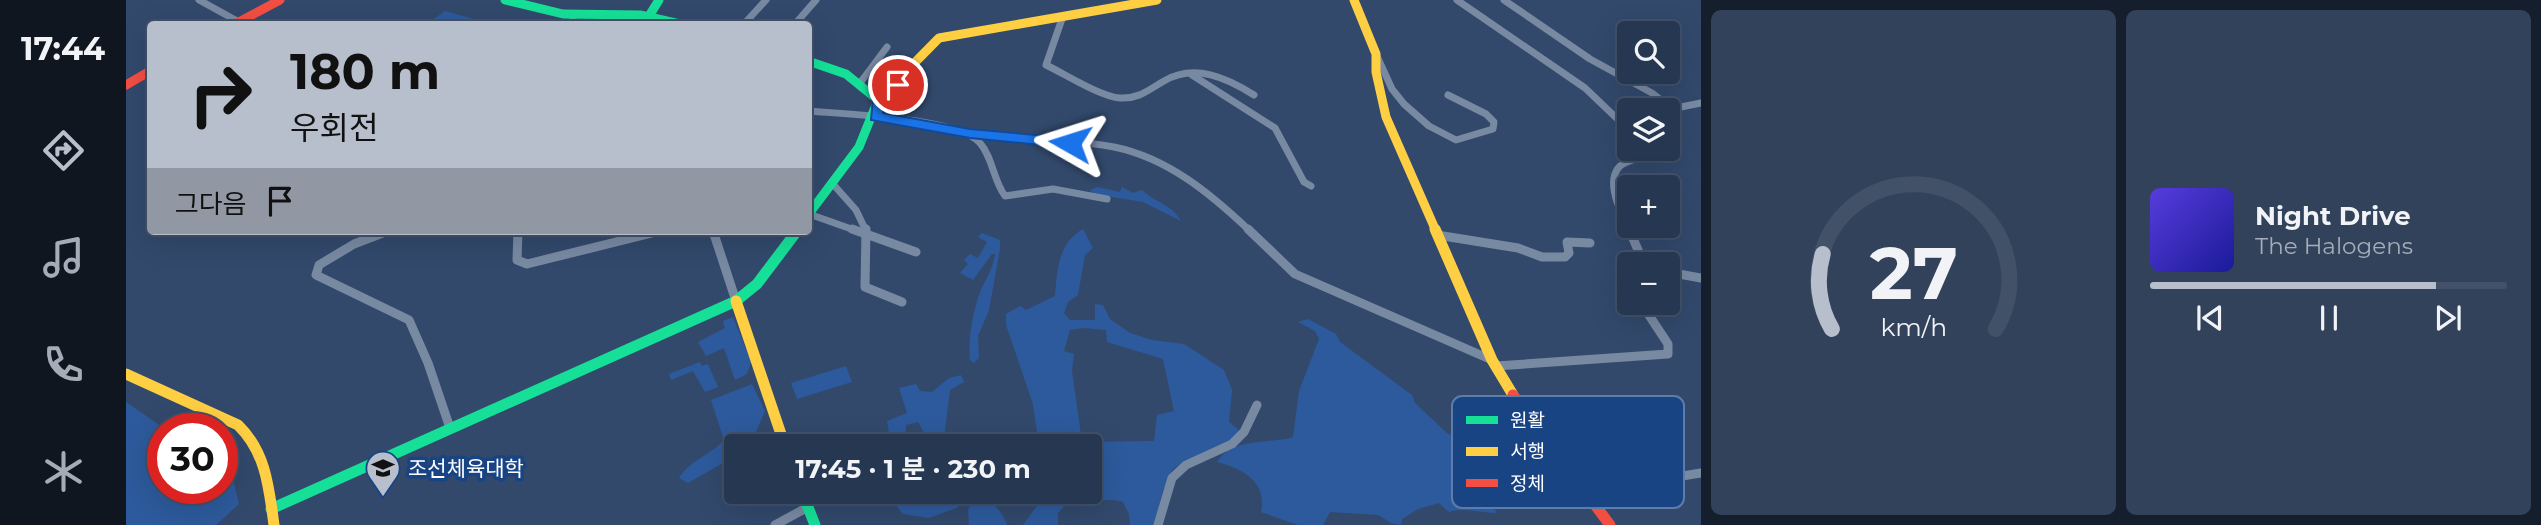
<!DOCTYPE html>
<html lang="ko">
<head>
<meta charset="utf-8">
<style>
  body { margin:0; font-family:Montserrat,"Noto Sans KR",sans-serif; background:#32425b; color:#f1f3f6; height:100vh; display:flex; flex-direction:column; font-size:26px; white-space:nowrap }
  * { box-sizing:border-box; margin:0 }
  p { font-size:23px; color:#a4acb7 }
  .icon { flex:none; width:38px; height:38px; fill:none; stroke:currentColor; stroke-width:2; stroke-linecap:round; stroke-linejoin:round }
  .map { position:relative; flex:1; overflow:hidden }
  .drawer { display:flex; flex-direction:column; gap:10px; padding:10px; background:#151e2d; width:840px }
  .drawer>* { flex:none }
  .hud { position:absolute; left:21px; top:21px; width:665px; height:214px; border-radius:7px; box-shadow:0 7px 28px #0002,0 0 0 2px #425168; background:#b7bfcc; color:#111; overflow:hidden }
  .tools { position:absolute; left:1491px; top:21px; display:grid; gap:14px }
  .tools a { display:grid; place-items:center; width:63px; height:63px; border-radius:7px; background:#263751; box-shadow:0 7px 28px #0002,0 0 0 2px #425168; font-size:35px }
  .speed { position:absolute; left:21px; top:413px; display:flex; gap:14px; font-size:35px; font-weight:700; text-align:center }
  .speed>* { display:grid; place-content:center; width:91px; height:91px; border-radius:50%; background:#263751; box-shadow:0 7px 28px #0002,0 0 0 2px #425168; line-height:1 }
  .speed .limit { border:10px solid #d22; background:#fff; color:#111 }
  .pin { position:absolute; display:grid; place-items:center; width:60px; height:60px; color:#fff; margin:-30px; border:4px solid #fff; border-radius:50%; box-shadow:0 2px 7px #0007 }
  .me { position:absolute; width:77px; margin:-38px; rotate:276deg; stroke-linejoin:round; filter:drop-shadow(0 0 5px #0008) }
  .turn { display:flex; align-items:center; gap:24px; height:147px; padding:0 28px; font-size:32px }
  .turn .icon { width:91px; height:91px; stroke-width:2.5 }
  .turn b { display:block; font-size:49px; line-height:60px }
  .then { display:flex; align-items:center; height:66px; padding:0 28px; background:#0003; gap:14px; font-size:26px }
  .drawer .tile { flex:1; display:flex; flex-direction:column; justify-content:center; gap:10px; min-width:0; padding:0 24px; border-radius:10px; background:#32425b }
  .drawer .dial { align-items:center; gap:0 }
  .dial svg { height:182px; overflow:visible; fill:none; stroke:#425168; stroke-width:7; stroke-linecap:round; text-anchor:middle }
  .dial text { fill:#f1f3f6; stroke:none }
  .song { display:flex; align-items:center; gap:21px }
  .cover { width:84px; height:84px; border-radius:10px; background:linear-gradient(135deg,hsl(250 70% 55%),hsl(240 70% 35%)) }
  .played { height:7px; border-radius:4px; background:linear-gradient(90deg,#b7bfcc 80%,#425168 80%) }
  .keys { display:flex; justify-content:space-around; direction:ltr }
  .drawer .tiles { flex:1; display:grid; gap:10px; grid-template-columns:repeat(2,1fr) }
  .trip { position:absolute; left:598px; top:434px; width:378px; height:70px; border-radius:7px; background:#263751; box-shadow:0 7px 28px #0002,0 0 0 2px #425168; font-weight:700; line-height:70px; text-align:center }
  main { display:flex; flex:1; min-height:0 }
  .menu { display:flex; flex-direction:column; width:126px; justify-content:space-around; align-items:center; background:#0f1620; color:#a4acb7 }
  .menu .icon { width:49px; height:49px }
  .menu .on { color:#b7bfcc }
  .menu b { font-size:32px; color:#f1f3f6 }
  .map>svg:first-child { display:block }
  .green { fill:#2d5a9c; fill-rule:evenodd }
  .lines { fill:none; stroke-linecap:round; stroke-linejoin:round }
  .street-far1 { stroke:#7889a2; stroke-width:7 }
  .street { stroke:#7889a2; stroke-width:9 }
  .fast-far1 { stroke:#16e098; stroke-width:9 }
  .fast { stroke:#16e098; stroke-width:11 }
  .slow-far1 { stroke:#ffcf43; stroke-width:9 }
  .slow { stroke:#ffcf43; stroke-width:11 }
  .jam-far1 { stroke:#f24e42; stroke-width:9 }
  .jam { stroke:#f24e42; stroke-width:11 }
  .route { fill:#1a73e8; stroke:#114b97; stroke-width:2 }
  .labels { text-anchor:middle; dominant-baseline:central; stroke-width:7; stroke-linejoin:round; paint-order:stroke }
  .poi-label { font-size:21px; fill:#fff; stroke:#194484; text-anchor:start }
  .key { fill:#194484; stroke:#5e7ca9; stroke-width:2 }
  .key-label { font-size:19px; fill:#fff }
</style>
</head>
<body>
<main>
<nav class="menu">
<b>17:44</b>
<svg class="icon on" aria-label="directions" viewBox="0 0 24 24"><path d="M12 3l9 9-9 9-9-9zM9 14v-3h6M13 9l2 2-2 2"/></svg>
<svg class="icon" aria-label="music" viewBox="0 0 24 24"><path d="M9 18V5l10-2v13"/><circle cx="6" cy="18" r="3"/><circle cx="16" cy="16" r="3"/></svg>
<svg class="icon" aria-label="phone" viewBox="0 0 24 24"><path d="M5 4h4l2 5-3 2q2 4 5 5l2-3 5 2v4C11 20 4 13 5 4z"/></svg>
<svg class="icon" aria-label="climate" viewBox="0 0 24 24"><path d="M12 3v18M4 7l16 10M4 17L20 7"/></svg>
</nav>
<div class="map">
<svg width="1575" height="525" viewBox="0 0 1575 525">
  <rect width="100%" height="100%" fill="#32496c"/>
  <!-- green -->
  <g class="green">
    <path d="M319 11 358 22 301 24Z"/>
    <path d="M971 187 994 192 996 187 1007 193 1016 190C1029 203 1046 204 1055 221L1017 202 968 194 964 190Z"/>
    <path d="M957 229 967 248 959 255 952 295 942 302 938 313 944 320H969V304L977 305 984 319 1004 333 1026 340 1058 344 1098 370 1106 390 1103 422 1114 431 1099 445 1060 460 1046 470 1036 494 1029 525H1004L1003 514 997 502C980 496 961 505 941 503L932 513V525H897L913 503 915 492H964V446H913L907 404 880 325V314L894 306 900 310 929 296C931 271 932 243 957 229ZM958 328 980 330 981 342 1037 359 1048 411 1031 415 1028 441 956 442 946 371 948 354 938 351 944 330Z"/>
    <path d="M856 233 874 240V249L863 310 852 336 853 358 848 363 844 360C842 340 846 315 853 295 858 280 867 271 869 254H866L847 280 834 273 842 264 838 260 844 254 852 258 861 242 852 237Z"/>
    <path d="M607 317 625 362 621 374 609 380 598 348 580 356 572 342 599 328 597 321Z"/>
    <path d="M1182 319 1210 334 1214 342 1286 395 1289 403 1322 434 1349 439 1372 462 1353 483 1371 513C1354 513 1338 507 1323 512L1313 503 1292 509 1276 519 1275 525 1265 523 1252 515 1204 512 1197 525H1172L1135 512C1141 482 1118 469 1091 462 1108 436 1141 445 1167 437L1173 391 1193 339 1189 331 1172 322Z"/>
    <path d="M574 362 576 366 582 364 592 387 579 392 567 371 545 380 543 374Z"/>
    <path d="M720 366 726 382 671 399 665 383Z"/>
    <path d="M835 375 838 382 824 390 817 446H800L802 440 792 422 780 425 779 446H765L761 421 781 413 773 388 790 384 794 391 806 392 823 378Z"/>
    <path d="M626 384 639 411 630 432 603 443 606 458 562 483 553 478C564 460 585 455 598 440L585 400Z"/>
    <path d="M0 402 39 429 37 488H96V468L106 475 113 504 90 525H0Z"/>
    <path d="M768 492 814 496 833 507 803 518 777 514 767 502Z"/>
    <path d="M850 495C863 497 877 512 881 525H843L842 510Z"/>
  </g>
  <g class="lines">
    <!-- street-far1 -->
    <g class="street-far1">
      <path d="M73 0 113 22"/>
      <path d="M1331 0 1459 88 1503 130"/>
      <path d="M1378 0 1464 59 1526 93 1541 105 1550 108 1575 103"/>
      <path d="M937 16 920 65C939 74 975 97 994 98 1013 99 1022 90 1038 81 1069 63 1101 78 1128 95"/>
      <path d="M446 24 447 14"/>
      <path d="M618 24 640 0"/>
      <path d="M669 24 690 0"/>
      <path d="M1250 54 1266 89 1278 104 1303 126 1330 140 1367 129 1368 122 1360 114 1322 95"/>
      <path d="M1066 75 1149 128 1178 182 1185 186"/>
      <path d="M734 83 761 47"/>
      <path d="M682 111C717 114 833 118 854 143 867 158 867 180 879 196L927 189 981 199"/>
      <path d="M843 134C890 138 941 138 988 147 1042 158 1085 194 1124 231"/>
      <path d="M706 183 730 210 740 231"/>
      <path d="M683 214 731 231"/>
      <path d="M1504 231C1496 215 1478 182 1494 166 1500 160 1513 159 1521 156L1520 149"/>
    </g>
    <!-- street -->
    <g class="street">
      <path d="M726 229 790 252"/>
      <path d="M740 229 739 287 776 302"/>
      <path d="M1122 229 1169 274 1366 360"/>
      <path d="M1503 229 1518 264"/>
      <path d="M262 231 228 244 193 265 190 275 283 320 302 363 324 428"/>
      <path d="M392 231 391 260 401 264 534 231"/>
      <path d="M587 231 610 301"/>
      <path d="M1311 235 1392 248 1416 257H1439L1443 253 1441 242 1464 243"/>
      <path d="M1542 272 1575 278"/>
      <path d="M1370 366 1542 354V344L1515 303"/>
      <path d="M1459 492 1575 473"/>
      <path d="M649 525 682 507"/>
      <path d="M1032 525 1046 478 1060 465 1106 444 1118 432 1131 405"/>
    </g>
    <!-- fast-far1 -->
    <g class="fast-far1">
      <path d="M379 0 437 14 514 15 554 24"/>
      <path d="M523 16 533 0"/>
      <path d="M682 61 720 74 752 100 733 147 682 215"/>
    </g>
    <!-- fast -->
    <g class="fast">
      <path d="M676 492 689 525"/>
      <path d="M145 509 610 301 631 284 671 231"/>
    </g>
    <!-- slow-far1 -->
    <g class="slow-far1">
      <path d="M1228 0 1250 54V72L1260 117 1310 231"/>
      <path d="M752 100 813 38 1031 0"/>
    </g>
    <!-- slow -->
    <g class="slow">
      <path d="M1309 229 1366 360 1387 395"/>
      <path d="M610 301 659 446"/>
      <path d="M0 374 112 425C140 452 143 488 148 525"/>
    </g>
    <!-- jam-far1 -->
    <g class="jam-far1">
      <path d="M109 24 154 0"/>
      <path d="M0 85 24 71"/>
    </g>
    <!-- jam -->
    <path class="jam" d="M1387 395 1484 525"/>
  </g>
  <!-- route -->
  <path class="route" d="M772 81 778 85 758 102 757 113 844 129 944 138 951 143 944 148 844 138 745 120 747 97Z"/>
  <!-- icons -->
  <defs>
    <g id="university-pin" transform="scale(1.75)"><path d="M0 17L-7.5 6A9.5 9.5 0 1 1 7.5 6Z" fill="#b7bfcc" stroke="#194484"/><path d="M0-5L7-2L0 1L-7-2ZM-4 1L0 2.5L4 1V4Q0 6-4 4Z" fill="#111"/></g>
  </defs>
  <g fill-rule="evenodd">
    <use href="#university-pin" x="257" y="468"/>
  </g>
  <g class="labels">
    <!-- poi labels -->
    <g class="poi-label">
      <text x="282" y="468">조선체육대학</text>
    </g>
  </g>
  <!-- legend -->
  <rect x="1326" y="396" width="232" height="112" rx="10" class="key"/>
  <rect x="1340" y="416" width="32" height="8" fill="#16e098"/>
  <rect x="1340" y="447" width="32" height="9" fill="#ffcf43"/>
  <rect x="1340" y="479" width="32" height="8" fill="#f24e42"/>
  <g class="key-label">
    <text x="1384" y="427">원활</text>
    <text x="1384" y="458">서행</text>
    <text x="1384" y="490">정체</text>
  </g>
</svg>
<div class="tools">
<a><svg class="icon" aria-label="search" viewBox="0 0 24 24"><circle cx="10" cy="10" r="6"/><path d="M15 15l6 6"/></svg></a>
<a><svg class="icon" aria-label="layers" viewBox="0 0 24 24"><path d="M12 4l9 5-9 5-9-5zM3 14l9 5 9-5"/></svg></a>
<a>+</a>
<a>−</a>
</div>
<div class="speed"><div class="limit">30</div></div>
<div class="pin" style="left:772px;top:85px;background:#d93025"><svg class="icon" aria-label="arrive" viewBox="0 0 24 24"><path d="M6 21V4h12l-3 4 3 4H6"/></svg></div>
<svg class="me" style="left:944px;top:143px" viewBox="-20 -20 40 40"><path d="M0-17L14 15 0 8-14 15z" fill="#1a73e8" stroke="#fff" stroke-width="4"/></svg>
<div class="trip">17:45 · 1 분 · 230 m</div>
<div class="hud">
<div class="turn"><svg class="icon" aria-label="right" viewBox="0 0 24 24"><path d="M7 20v-9h11M14 6l5 5-5 5"/></svg><div><b>180 m</b>우회전</div></div>
<div class="then">그다음<svg class="icon" aria-label="arrive" viewBox="0 0 24 24"><path d="M6 21V4h12l-3 4 3 4H6"/></svg></div>
</div>
</div>
<section class="drawer">
<div class="tiles">
<div class="tile dial"><svg viewBox="0 0 100 80">
<path d="M14 69A42 42 0 1 1 86 69"/>
<path d="M14 69A42 42 0 0 1 10 36" stroke="#b7bfcc"/>
<text x="50" y="56" font-size="32" font-weight="700">27</text>
<text x="50" y="72" font-size="11">km/h</text>
</svg></div>
<div class="tile">
<div class="song"><i class="cover"></i><div><b>Night Drive</b><p>The Halogens</p></div></div>
<div class="played"></div>
<div class="keys"><svg class="icon" aria-label="previous" viewBox="0 0 24 24"><path d="M18 5L8 12l10 7zM5 5v14"/></svg><svg class="icon" aria-label="pause" viewBox="0 0 24 24"><path d="M8 5v14M16 5v14"/></svg><svg class="icon" aria-label="next" viewBox="0 0 24 24"><path d="M6 5l10 7-10 7zM19 5v14"/></svg></div>
</div>
</div>
</section>
</main>
</body>
</html>
